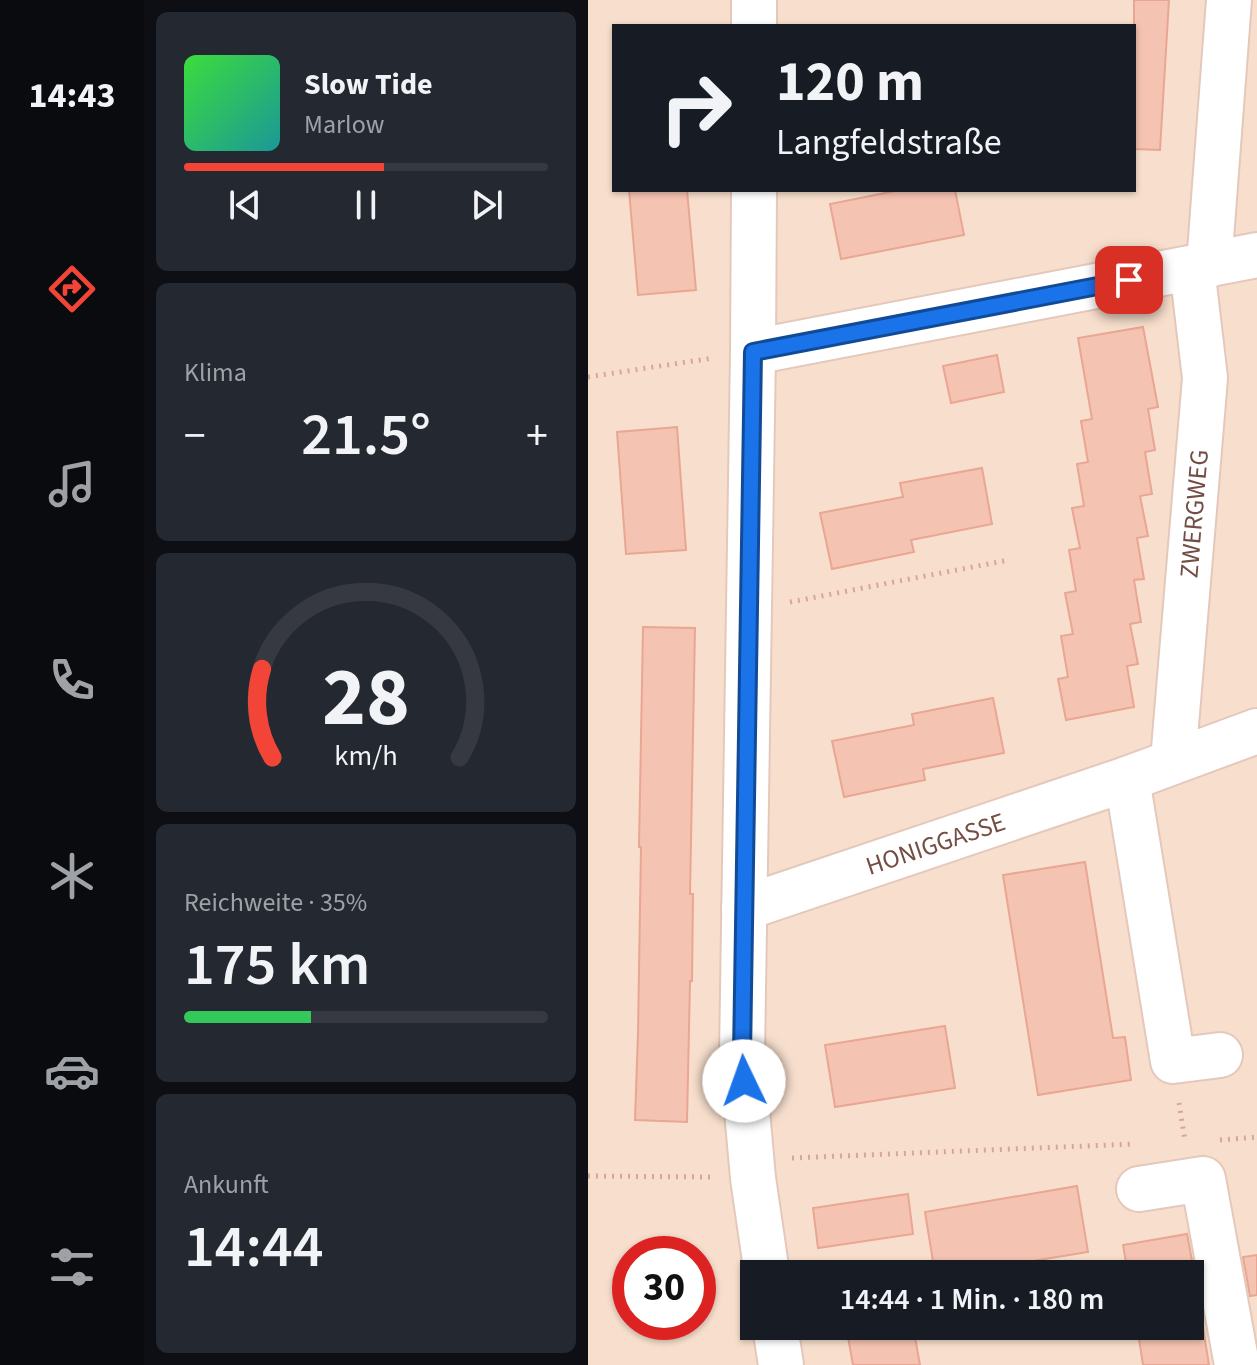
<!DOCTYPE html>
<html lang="de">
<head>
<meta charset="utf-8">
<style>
  body { margin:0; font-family:"Source Sans 3",sans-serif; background:#242831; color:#f1f3f6; height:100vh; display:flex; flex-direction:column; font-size:30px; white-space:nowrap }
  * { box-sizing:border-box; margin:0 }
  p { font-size:26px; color:#9ea1a6 }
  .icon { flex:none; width:44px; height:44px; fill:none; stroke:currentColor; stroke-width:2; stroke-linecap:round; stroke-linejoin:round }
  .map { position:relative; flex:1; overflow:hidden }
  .drawer { display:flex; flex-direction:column; gap:12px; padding:12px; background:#0d0f14; width:444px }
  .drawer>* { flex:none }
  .guide { position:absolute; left:24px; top:24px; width:524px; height:168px; border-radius:0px; box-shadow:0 2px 6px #0004; background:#171b24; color:#f1f3f6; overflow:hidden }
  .speed { position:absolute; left:24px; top:1236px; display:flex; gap:16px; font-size:40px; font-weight:700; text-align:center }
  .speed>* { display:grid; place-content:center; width:104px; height:104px; border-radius:50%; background:#171b24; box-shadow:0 2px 6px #0004; line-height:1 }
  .speed .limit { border:12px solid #d22; background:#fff; color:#111 }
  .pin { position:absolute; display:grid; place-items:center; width:68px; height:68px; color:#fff; margin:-34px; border-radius:16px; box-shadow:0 4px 12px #0006 }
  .me { position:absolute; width:88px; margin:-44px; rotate:357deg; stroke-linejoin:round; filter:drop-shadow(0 0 6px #0008) }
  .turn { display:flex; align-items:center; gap:28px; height:168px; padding:0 32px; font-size:36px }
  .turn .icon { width:104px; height:104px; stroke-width:2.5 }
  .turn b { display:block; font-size:56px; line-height:68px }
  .big { font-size:60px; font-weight:600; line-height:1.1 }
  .drawer .tile { flex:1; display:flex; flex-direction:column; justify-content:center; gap:12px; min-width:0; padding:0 28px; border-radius:12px; background:#242831 }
  .drawer .dial { align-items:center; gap:0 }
  .dial svg { height:208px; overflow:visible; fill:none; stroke:#363941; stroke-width:7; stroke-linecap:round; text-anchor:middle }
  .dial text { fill:#f1f3f6; stroke:none }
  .song { display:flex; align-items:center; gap:24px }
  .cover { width:96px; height:96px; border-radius:12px; background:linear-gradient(135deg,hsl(120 70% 55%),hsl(180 70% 35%)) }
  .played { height:8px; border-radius:4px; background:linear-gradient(90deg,#f24538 55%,#363941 55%) }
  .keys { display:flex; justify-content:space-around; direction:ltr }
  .heat { display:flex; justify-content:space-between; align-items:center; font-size:44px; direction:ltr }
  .charge { height:12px; border-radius:6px; background:linear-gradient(90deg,#34c759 35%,#363941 0) }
  .trip { position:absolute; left:152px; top:1260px; width:464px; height:80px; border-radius:0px; background:#171b24; box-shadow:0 2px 6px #0004; font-weight:600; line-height:80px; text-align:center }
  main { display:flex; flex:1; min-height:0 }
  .menu { display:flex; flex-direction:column; width:144px; justify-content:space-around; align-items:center; background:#090b0e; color:#9ea1a6 }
  .menu .icon { width:56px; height:56px }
  .menu .selected { color:#f24538 }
  .menu b { font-size:36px; color:#f1f3f6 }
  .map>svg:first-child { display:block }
  .residential { fill:#f8dfcd; fill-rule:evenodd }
  .building { fill:#f5c3b2; stroke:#e9a692; stroke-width:2 }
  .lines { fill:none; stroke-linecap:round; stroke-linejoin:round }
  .minor-casing { stroke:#e4c8bb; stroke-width:48 }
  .path { stroke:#d9a696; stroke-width:5; stroke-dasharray:2 6; stroke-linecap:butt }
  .minor { stroke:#fff; stroke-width:44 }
  .route-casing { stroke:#114b97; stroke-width:20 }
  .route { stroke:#1a73e8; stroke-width:14 }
  .labels { text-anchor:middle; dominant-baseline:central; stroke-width:8; stroke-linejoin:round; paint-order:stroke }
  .street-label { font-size:26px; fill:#744e44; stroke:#fff0e4 }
</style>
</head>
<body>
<main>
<nav class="menu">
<b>14:43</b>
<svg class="icon selected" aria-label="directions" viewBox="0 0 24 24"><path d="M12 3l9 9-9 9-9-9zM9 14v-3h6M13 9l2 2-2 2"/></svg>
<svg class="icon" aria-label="music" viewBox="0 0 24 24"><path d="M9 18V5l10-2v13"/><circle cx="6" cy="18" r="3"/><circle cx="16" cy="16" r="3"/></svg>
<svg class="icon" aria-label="phone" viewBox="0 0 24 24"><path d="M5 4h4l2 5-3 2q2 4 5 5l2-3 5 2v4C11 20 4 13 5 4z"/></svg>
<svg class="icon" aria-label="climate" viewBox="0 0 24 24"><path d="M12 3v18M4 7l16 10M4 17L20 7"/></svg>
<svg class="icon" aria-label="car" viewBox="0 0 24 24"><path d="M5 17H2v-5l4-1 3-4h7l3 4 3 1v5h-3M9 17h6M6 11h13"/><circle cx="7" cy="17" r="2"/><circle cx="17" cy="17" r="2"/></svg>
<svg class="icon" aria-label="filters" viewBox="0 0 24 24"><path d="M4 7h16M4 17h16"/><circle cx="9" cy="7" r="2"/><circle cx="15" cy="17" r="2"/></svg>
</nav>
<section class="drawer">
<div class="tile">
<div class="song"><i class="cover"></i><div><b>Slow Tide</b><p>Marlow</p></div></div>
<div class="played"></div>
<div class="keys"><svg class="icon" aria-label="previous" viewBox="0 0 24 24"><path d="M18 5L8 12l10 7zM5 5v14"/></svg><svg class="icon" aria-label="pause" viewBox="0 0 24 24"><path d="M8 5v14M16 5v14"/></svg><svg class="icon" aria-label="next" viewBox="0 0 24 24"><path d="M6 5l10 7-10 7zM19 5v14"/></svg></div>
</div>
<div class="tile"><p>Klima</p>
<div class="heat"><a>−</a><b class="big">21.5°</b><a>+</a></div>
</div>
<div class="tile dial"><svg viewBox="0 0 100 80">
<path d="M14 69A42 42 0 1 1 86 69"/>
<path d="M14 69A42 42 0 0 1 10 35" stroke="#f24538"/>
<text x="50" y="56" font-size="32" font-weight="700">28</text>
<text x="50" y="72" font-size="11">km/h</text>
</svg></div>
<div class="tile"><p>Reichweite · 35%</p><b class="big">175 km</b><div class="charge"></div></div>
<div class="tile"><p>Ankunft</p><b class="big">14:44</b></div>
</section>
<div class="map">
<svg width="669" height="1365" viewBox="0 0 669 1365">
  <rect width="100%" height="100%" fill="#feecdc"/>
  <!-- residential -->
  <path class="residential" d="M0 0H669V1365H0ZM26 26H546V190H26ZM42 1254H110V1322H42ZM166 1274H602V1326H166Z"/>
  <!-- building -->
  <g class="building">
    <path d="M546 0H581L572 150 546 149Z"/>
    <path d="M41 190H99L108 290 50 295Z"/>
    <path d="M312 190H367L376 235 253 259 242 204Z"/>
    <path d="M555 327 570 407 560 409 567 450 557 452 564 494 552 496 560 536 549 538 556 579 546 580 553 622 542 624 550 664 539 666 546 707 478 720 470 679 480 677 473 636 485 634 477 593 488 591 481 550 492 548 484 508 496 506 489 464 500 462 493 421 504 419 490 338Z"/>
    <path d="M409 355 416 392 363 403 355 366Z"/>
    <path d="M89 427 98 550 38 554 29 432Z"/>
    <path d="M394 468 404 524 323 540 326 552 244 569 232 513 315 497 312 483Z"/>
    <path d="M55 627 107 628 102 894H105L104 981H102L99 1122 47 1120 50 1033 53 847H51Z"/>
    <path d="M405 698 416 753 335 769 337 780 256 797 244 741 326 725 324 714Z"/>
    <path d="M497 862 525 1038 537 1037 543 1080 450 1095 415 875Z"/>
    <path d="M357 1026 367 1088 247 1107 237 1045Z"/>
    <path d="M489 1186 500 1252 365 1274H347L337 1212Z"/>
    <path d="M320 1194 325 1234 230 1248 225 1208Z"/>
    <path d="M599 1234 612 1303H611L621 1365H555L549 1326H602V1274H540L535 1245Z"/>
    <path d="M669 1255V1295L662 1296 655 1257Z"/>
    <path d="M258 1326H325L332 1365H265Z"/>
  </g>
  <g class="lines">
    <!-- minor casing -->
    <g class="minor-casing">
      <g id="minor">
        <path d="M166 26V0"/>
        <path d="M166 190 165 352 154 1055 165 1178 179 1274"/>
        <path d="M621 265 641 0"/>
        <path d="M165 352 669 255"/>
        <path id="s1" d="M585 761 617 378 604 268"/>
        <path d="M539 779 585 1061 632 1055"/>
        <path id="s2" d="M156 908 539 779 669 731"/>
        <path d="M551 1189 615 1179 649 1365"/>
        <path d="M187 1326 193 1365"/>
      </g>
    </g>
    <!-- path -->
    <g class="path">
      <path d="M0 377 125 358"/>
      <path d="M202 602 421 560"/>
      <path d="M591 1103 597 1141"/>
      <path d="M632 1140 669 1137"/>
      <path d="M204 1158 546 1144"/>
      <path d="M0 1176 123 1177"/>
    </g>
    <!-- minor -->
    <use href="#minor" class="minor"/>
  </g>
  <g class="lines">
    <!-- route casing -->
    <g class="route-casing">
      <path id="route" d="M156 1081 154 1055 165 352 541 280"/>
    </g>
    <!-- route -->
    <use href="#route" class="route"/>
  </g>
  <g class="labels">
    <!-- street labels -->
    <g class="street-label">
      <text stroke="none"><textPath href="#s1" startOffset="248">ZWERGWEG</textPath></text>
      <text stroke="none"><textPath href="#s2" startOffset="202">HONIGGASSE</textPath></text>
    </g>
  </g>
</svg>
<div class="speed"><div class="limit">30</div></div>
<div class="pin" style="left:541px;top:280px;background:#d93025"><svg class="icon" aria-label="arrive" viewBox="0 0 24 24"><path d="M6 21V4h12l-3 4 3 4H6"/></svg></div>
<svg class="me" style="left:156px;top:1081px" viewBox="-20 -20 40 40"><circle r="19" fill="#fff"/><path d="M0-13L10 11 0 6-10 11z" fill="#1a73e8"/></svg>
<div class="trip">14:44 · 1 Min. · 180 m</div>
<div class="guide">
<div class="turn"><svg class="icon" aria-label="right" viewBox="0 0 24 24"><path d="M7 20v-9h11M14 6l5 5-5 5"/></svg><div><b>120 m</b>Langfeldstraße</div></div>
</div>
</div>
</main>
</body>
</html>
